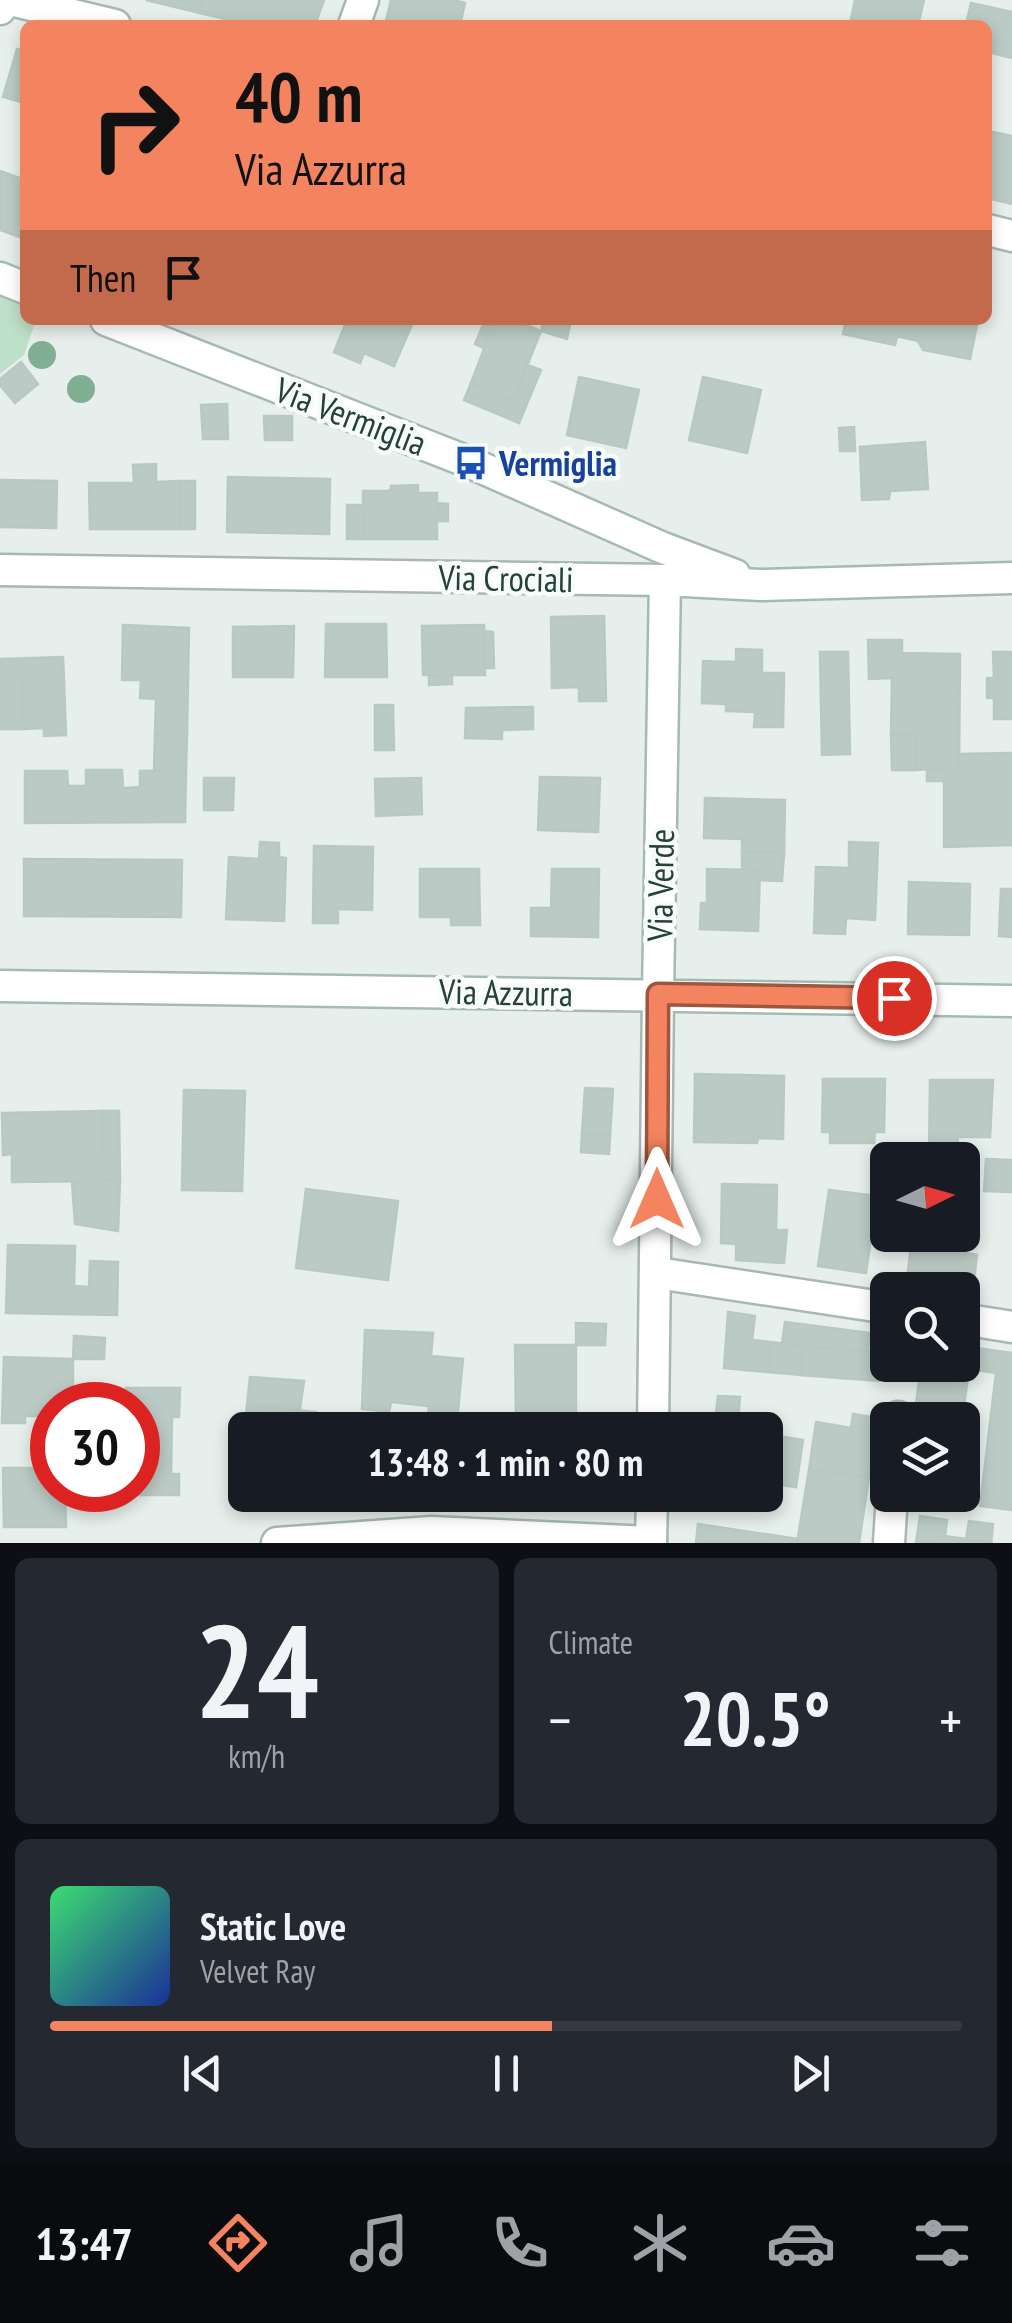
<!DOCTYPE html>
<html lang="en">
<head>
<meta charset="utf-8">
<style>
  body { margin:0; font-family:"PT Sans Narrow",sans-serif; background:#242831; color:#f1f3f6; height:100vh; display:flex; flex-direction:column; font-size:38px; white-space:nowrap }
  * { box-sizing:border-box; margin:0 }
  p { font-size:32px; color:#9ea1a6 }
  .icon { flex:none; width:55px; height:55px; fill:none; stroke:currentColor; stroke-width:2; stroke-linecap:round; stroke-linejoin:round }
  .map { position:relative; height:1543px; overflow:hidden }
  .sheet { display:flex; flex-direction:column; gap:15px; padding:15px; background:#0d0f14; flex:1 }
  .sheet>* { flex:none }
  .hud { position:absolute; left:20px; top:20px; width:972px; height:305px; border-radius:15px; box-shadow:0 5px 15px #0003; background:#f4845f; color:#111; overflow:hidden }
  .needle { width:65px; rotate:85deg }
  .controls { position:absolute; left:870px; top:1142px; display:grid; gap:20px }
  .controls a { display:grid; place-items:center; width:110px; height:110px; border-radius:15px; background:#171b24; box-shadow:0 5px 15px #0003; font-size:50px }
  .speed { position:absolute; left:30px; top:1382px; display:flex; gap:20px; font-size:50px; font-weight:700; text-align:center }
  .speed>* { display:grid; place-content:center; width:130px; height:130px; border-radius:50%; background:#171b24; box-shadow:0 5px 15px #0003; line-height:1 }
  .speed .limit { border:15px solid #d22; background:#fff; color:#111 }
  .pin { position:absolute; display:grid; place-items:center; width:85px; height:85px; color:#fff; margin:-42px; border:5px solid #fff; border-radius:50%; box-shadow:0 2px 10px #0007 }
  .me { position:absolute; width:110px; margin:-55px; rotate:0deg; stroke-linejoin:round; filter:drop-shadow(0 0 8px #0008) }
  .turn { display:flex; align-items:center; gap:35px; height:210px; padding:0 50px; font-size:45px }
  .turn .icon { width:130px; height:130px; stroke-width:2.5 }
  .turn b { display:block; font-size:70px; line-height:85px }
  .then { display:flex; align-items:center; height:95px; padding:0 50px; background:#0003; gap:20px; font-size:38px }
  .big { font-size:75px; font-weight:700; line-height:1.1 }
  .sheet .widget { flex:1; display:flex; flex-direction:column; justify-content:center; gap:15px; min-width:0; padding:0 35px; border-radius:15px; background:#242831 }
  .sheet .dial { align-items:center; gap:0 }
  .dial b { font-size:130px; line-height:1 }
  .song { display:flex; align-items:center; gap:30px }
  .cover { width:120px; height:120px; border-radius:15px; background:linear-gradient(135deg,hsl(140 70% 55%),hsl(230 70% 35%)) }
  .played { height:10px; border-radius:5px; background:linear-gradient(90deg,#f4845f 55%,#363941 55%) }
  .keys { display:flex; justify-content:space-around; direction:ltr }
  .heat { display:flex; justify-content:space-between; align-items:center; font-size:55px; direction:ltr }
  .sheet .tiles { flex:1; display:grid; gap:15px; grid-template-columns:1fr 1fr }
  .widget:last-child { grid-column:span 2 }
  .trip { position:absolute; left:228px; top:1412px; width:555px; height:100px; border-radius:15px; background:#171b24; box-shadow:0 5px 15px #0003; font-weight:700; line-height:100px; text-align:center }
  .tab-bar { display:flex; height:160px; justify-content:space-around; align-items:center; background:#090b0e; color:#9ea1a6 }
  .tab-bar .icon { width:70px; height:70px }
  .tab-bar .selected { color:#f4845f }
  .tab-bar b { font-size:45px; color:#f1f3f6 }
  .map>svg:first-child { display:block }
  .green { fill:#bfe0c8 }
  .building { fill:#bbcac4; stroke:#b8c9c2; stroke-width:2.5 }
  .lines { fill:none; stroke-linecap:round; stroke-linejoin:round }
  .street-casing { stroke:#a8b8b2; stroke-width:35 }
  .secondary-casing { stroke:#a4bbb3; stroke-width:35 }
  .street { stroke:#fff; stroke-width:30 }
  .secondary { stroke:#fff; stroke-width:30 }
  .tree { fill:#80af93 }
  .route-casing { stroke:#9f563e; stroke-width:25 }
  .route { stroke:#f4845f; stroke-width:18 }
  .labels { text-anchor:middle; dominant-baseline:central; stroke-width:9; stroke-linejoin:round; paint-order:stroke }
  .street-label { font-size:35px; fill:#24423a; stroke:#f7fbf9 }
  .transit-label { font-size:35px; font-weight:bold; fill:#164399; stroke:#f7fbf9; text-anchor:start }
</style>
</head>
<body>
<div class="map">
<svg width="1012" height="1543" viewBox="0 0 1012 1543">
  <rect width="100%" height="100%" fill="#e6efeb"/>
  <!-- green -->
  <path class="green" d="M0 285 25 294V320H36L24 355 0 374Z"/>
  <!-- building -->
  <g class="building">
    <path d="M146 0H203L200 13Z"/>
    <path d="M203 0H324L315 25H250L200 13Z"/>
    <path d="M391 0H453L465 3 460 25H385Z"/>
    <path d="M855 0H924L918 25H878L851 19Z"/>
    <path d="M971 3 1012 12V58L988 52V25H966Z"/>
    <path d="M17 49 25 51V103L3 97Z"/>
    <path d="M988 131 1012 136V204L988 198Z"/>
    <path d="M0 171 25 180V239L0 230Z"/>
    <path d="M347 320H414L394 366 364 353 360 363 334 352Z"/>
    <path d="M485 320H495L484 348 475 344Z"/>
    <path d="M495 320H514L541 331 513 401 471 383Z"/>
    <path d="M544 320H571L567 339 541 331Z"/>
    <path d="M846 320H978L970 359 923 350 918 341 897 336 895 345 843 334Z"/>
    <path d="M21 362 38 384 15 403 0 385V379Z"/>
    <path d="M527 365 541 370 519 423 464 400 471 383 513 401Z"/>
    <path d="M579 377 639 390 626 448 567 435Z"/>
    <path d="M703 377 761 390 747 453 689 440Z"/>
    <path d="M227 404 228 439H203L201 405Z"/>
    <path d="M264 416H292V440H265Z"/>
    <path d="M854 427 855 451H840L839 428Z"/>
    <path d="M925 442 928 489 890 491 889 499 862 500 860 447Z"/>
    <path d="M156 464V482L180 481 181 529H90L89 483H134L133 465Z"/>
    <path d="M228 477 330 479 329 534 227 532Z"/>
    <path d="M0 480 57 481 56 528 0 527Z"/>
    <path d="M180 481H195V529H181Z"/>
    <path d="M418 485V493H437V539H363V491H390L391 486Z"/>
    <path d="M438 503 448 504V521H437Z"/>
    <rect x="347" y="505" width="16" height="34"/>
    <path d="M604 616 606 701H579V687L552 688 551 617Z"/>
    <path d="M326 624H386L387 677H325Z"/>
    <path d="M123 625 189 628 187 734H155L156 699 140 698 141 680H122Z"/>
    <path d="M484 625 485 675H423L422 626Z"/>
    <path d="M294 626 293 677H233V627Z"/>
    <path d="M485 631 493 632 494 668H485Z"/>
    <path d="M868 640H902V653L960 654 959 768 915 770V735L891 734 892 678 869 679Z"/>
    <path d="M736 649 762 650V673H784L783 727H754L755 712 726 711V704L702 703 703 661 736 662Z"/>
    <path d="M820 652H848L850 754 822 755Z"/>
    <path d="M993 652H1012V719H994V698H987V678H994Z"/>
    <path d="M63 657 66 735 44 736V728L24 729 22 678H0V659Z"/>
    <path d="M452 675V684L429 685V676Z"/>
    <path d="M0 678H22L24 729H0Z"/>
    <path d="M375 705H393L394 750H375Z"/>
    <path d="M533 707V729L502 730V739L465 738 466 708Z"/>
    <path d="M155 734H187L186 770 154 771Z"/>
    <path d="M891 734 915 735V770H892Z"/>
    <path d="M1012 753V845L944 847V781H927V769L959 768V754Z"/>
    <path d="M86 770H122L123 788 140 787V771L186 770 185 822 25 823V771H67L68 786H86Z"/>
    <path d="M540 777 600 778 598 832 538 830Z"/>
    <path d="M204 778H234L233 810H204Z"/>
    <path d="M421 778 422 814 376 816 375 779Z"/>
    <path d="M705 798 785 800 784 853 742 852V839L704 838Z"/>
    <path d="M260 842 279 843V857L286 858 284 921 226 919 229 857 259 859Z"/>
    <path d="M849 842 878 843 875 920 846 918 845 934 814 933 816 867 849 868Z"/>
    <path d="M314 846 373 847 372 910 338 909V923H313Z"/>
    <path d="M742 852 784 853 782 881 759 880 760 870H742Z"/>
    <path d="M24 859 182 860 181 917 24 916Z"/>
    <path d="M420 869H479L480 925H451V917H420Z"/>
    <path d="M552 869H599L598 937 531 936V908H551Z"/>
    <path d="M707 869 760 870 758 931 700 929 701 903H707Z"/>
    <path d="M909 882 970 884 969 935 908 934Z"/>
    <path d="M1001 889H1012V937L999 936Z"/>
    <path d="M695 1074 784 1076 783 1139 758 1138 757 1143 694 1142Z"/>
    <path d="M823 1079H885L884 1132H875L874 1143H830V1132H822Z"/>
    <path d="M930 1080H993L990 1137H958L957 1160H908V1156L929 1157Z"/>
    <path d="M585 1088 613 1089 610 1136 582 1134Z"/>
    <path d="M184 1090 245 1091 242 1191 182 1190Z"/>
    <path d="M103 1111H119L120 1180 104 1181Z"/>
    <path d="M103 1111 104 1181 12 1182V1154L3 1155 2 1113Z"/>
    <path d="M582 1134 610 1136 609 1154 581 1152Z"/>
    <path d="M877 1155 908 1156V1160H888V1202L876 1200 877 1196 874 1195Z"/>
    <path d="M986 1159 1012 1160V1192L984 1191Z"/>
    <path d="M120 1180 118 1231 75 1224 72 1182Z"/>
    <path d="M722 1184 777 1185 776 1230H787L784 1263 736 1260V1244L721 1243Z"/>
    <path d="M306 1189 398 1201 388 1280 296 1268Z"/>
    <path d="M829 1190 877 1196 866 1273 818 1266Z"/>
    <path d="M925 1235H958L957 1251 977 1255 973 1289 907 1280 911 1246 925 1248Z"/>
    <path d="M8 1245 75 1246 74 1286 89 1287 90 1261 118 1262 117 1315 6 1313Z"/>
    <path d="M728 1312 755 1316 752 1340 771 1342 768 1372 724 1368Z"/>
    <path d="M785 1322 870 1333 868 1352 782 1344Z"/>
    <path d="M576 1323 606 1324 605 1345H576Z"/>
    <path d="M365 1330 433 1333 431 1356 463 1359 457 1421 428 1418 429 1406 391 1402 389 1412 362 1409Z"/>
    <path d="M74 1336 105 1338 104 1359H73Z"/>
    <path d="M771 1342 802 1346 801 1375 768 1372Z"/>
    <path d="M515 1345H576V1419H516Z"/>
    <path d="M802 1346 881 1353 879 1381 801 1375Z"/>
    <path d="M962 1346 1012 1353V1510L980 1506 996 1373 969 1369 962 1420H914L921 1365H962Z"/>
    <path d="M4 1357 73 1359V1405H52V1424L50 1416H25V1423H2Z"/>
    <path d="M250 1377 304 1381 300 1409 247 1405Z"/>
    <path d="M126 1388H180L179 1417H172L171 1474H179V1495H126V1490H138V1405H126Z"/>
    <path d="M718 1396 740 1397 738 1420H715Z"/>
    <path d="M247 1405 316 1412 314 1430H245Z"/>
    <path d="M853 1414 878 1418 869 1477 809 1470 816 1422 851 1428Z"/>
    <rect x="685" y="1420" width="53" height="10"/>
    <path d="M765 1434 803 1440 796 1487 765 1483Z"/>
    <path d="M3 1468H52V1490H65L66 1527H4Z"/>
    <path d="M809 1470 869 1477 859 1543H797Z"/>
    <path d="M920 1516 947 1520 945 1536 993 1543H916Z"/>
    <path d="M969 1521 993 1524 991 1543 966 1539Z"/>
    <path d="M698 1524 798 1539 797 1543H696Z"/>
  </g>
  <g class="lines">
    <!-- street casing -->
    <g class="street-casing">
      <g id="street">
        <path d="M10 0 115 25"/>
        <path d="M354 25 363 0"/>
        <path d="M988 230 1012 236"/>
        <path d="M0 570 665 580"/>
        <path d="M657 1273 888 1308"/>
        <path d="M962 1319 1012 1327"/>
        <path d="M898 1420V1417"/>
        <path d="M653 1430 658 994"/>
        <path d="M277 1543 431 1532 651 1542"/>
        <path d="M651 1543 652 1495"/>
        <path d="M889 1543 892 1495"/>
      </g>
    </g>
    <!-- secondary casing -->
    <g class="secondary-casing">
      <g id="secondary">
        <path d="M0 9 3 0"/>
        <path d="M0 278 25 288"/>
        <path d="M106 320 471 463 663 548 735 575"/>
        <path d="M0 986 1012 1001"/>
        <path d="M658 994 665 580 761 585 1012 578"/>
      </g>
    </g>
    <!-- street -->
    <use href="#street" class="street"/>
    <!-- secondary -->
    <use href="#secondary" class="secondary"/>
  </g>
  <!-- trees -->
  <g class="tree">
    <circle cx="42" cy="355" r="14"/>
    <circle cx="81" cy="389" r="14"/>
  </g>
  <g class="lines">
    <!-- route casing -->
    <g class="route-casing">
      <path id="route" d="M657 1199 658 994 894 998"/>
    </g>
    <!-- route -->
    <use href="#route" class="route"/>
  </g>
  <!-- icons -->
  <defs>
    <g id="bus-bare" transform="scale(2.7)"><path d="M-5-6H5V4H4V6H2V4H-2V6H-4V4H-5ZM-3.5-4V0h7V-4ZM-3.5 1.2v1.5H-2V1.2ZM2 1.2v1.5H3.5V1.2Z" fill="#1a4fb4" stroke="#f7fbf9" stroke-width="2.5" paint-order="stroke"/></g>
  </defs>
  <g fill-rule="evenodd">
    <use href="#bus-bare" x="471" y="463"/>
  </g>
  <g class="labels">
    <!-- street labels -->
    <g class="street-label">
      <text transform="translate(351 416) rotate(21)">Via Vermiglia</text>
      <text transform="translate(506 578) rotate(1)">Via Crociali</text>
      <text transform="translate(660 885) rotate(-89)">Via Verde</text>
      <text transform="translate(506 992) rotate(1)">Via Azzurra</text>
    </g>
    <!-- transit labels -->
    <g class="transit-label">
      <text x="499" y="463">Vermiglia</text>
    </g>
  </g>
</svg>
<div class="controls">
<a><svg class="needle" viewBox="-14 -14 28 28"><path d="M0-13l5 13h-10z" fill="#e53935"/><path d="M0 13l5-13h-10z" fill="#9ea1a6"/></svg></a>
<a><svg class="icon" aria-label="search" viewBox="0 0 24 24"><circle cx="10" cy="10" r="6"/><path d="M15 15l6 6"/></svg></a>
<a><svg class="icon" aria-label="layers" viewBox="0 0 24 24"><path d="M12 4l9 5-9 5-9-5zM3 14l9 5 9-5"/></svg></a>
</div>
<div class="speed"><div class="limit">30</div></div>
<div class="pin" style="left:894px;top:998px;background:#d93025"><svg class="icon" aria-label="arrive" viewBox="0 0 24 24"><path d="M6 21V4h12l-3 4 3 4H6"/></svg></div>
<svg class="me" style="left:657px;top:1199px" viewBox="-20 -20 40 40"><path d="M0-17L14 15 0 8-14 15z" fill="#f4845f" stroke="#fff" stroke-width="4"/></svg>
<div class="trip">13:48 · 1 min · 80 m</div>
<div class="hud">
<div class="turn"><svg class="icon" aria-label="right" viewBox="0 0 24 24"><path d="M7 20v-9h11M14 6l5 5-5 5"/></svg><div><b>40 m</b>Via Azzurra</div></div>
<div class="then">Then<svg class="icon" aria-label="arrive" viewBox="0 0 24 24"><path d="M6 21V4h12l-3 4 3 4H6"/></svg></div>
</div>
</div>
<section class="sheet">
<div class="tiles">
<div class="widget dial"><b>24</b><p>km/h</p></div>
<div class="widget"><p>Climate</p>
<div class="heat"><a>−</a><b class="big">20.5°</b><a>+</a></div>
</div>
<div class="widget">
<div class="song"><i class="cover"></i><div><b>Static Love</b><p>Velvet Ray</p></div></div>
<div class="played"></div>
<div class="keys"><svg class="icon" aria-label="previous" viewBox="0 0 24 24"><path d="M18 5L8 12l10 7zM5 5v14"/></svg><svg class="icon" aria-label="pause" viewBox="0 0 24 24"><path d="M8 5v14M16 5v14"/></svg><svg class="icon" aria-label="next" viewBox="0 0 24 24"><path d="M6 5l10 7-10 7zM19 5v14"/></svg></div>
</div>
</div>
</section>
<nav class="tab-bar">
<b>13:47</b>
<svg class="icon selected" aria-label="directions" viewBox="0 0 24 24"><path d="M12 3l9 9-9 9-9-9zM9 14v-3h6M13 9l2 2-2 2"/></svg>
<svg class="icon" aria-label="music" viewBox="0 0 24 24"><path d="M9 18V5l10-2v13"/><circle cx="6" cy="18" r="3"/><circle cx="16" cy="16" r="3"/></svg>
<svg class="icon" aria-label="phone" viewBox="0 0 24 24"><path d="M5 4h4l2 5-3 2q2 4 5 5l2-3 5 2v4C11 20 4 13 5 4z"/></svg>
<svg class="icon" aria-label="climate" viewBox="0 0 24 24"><path d="M12 3v18M4 7l16 10M4 17L20 7"/></svg>
<svg class="icon" aria-label="car" viewBox="0 0 24 24"><path d="M5 17H2v-5l4-1 3-4h7l3 4 3 1v5h-3M9 17h6M6 11h13"/><circle cx="7" cy="17" r="2"/><circle cx="17" cy="17" r="2"/></svg>
<svg class="icon" aria-label="filters" viewBox="0 0 24 24"><path d="M4 7h16M4 17h16"/><circle cx="9" cy="7" r="2"/><circle cx="15" cy="17" r="2"/></svg>
</nav>
</body>
</html>
